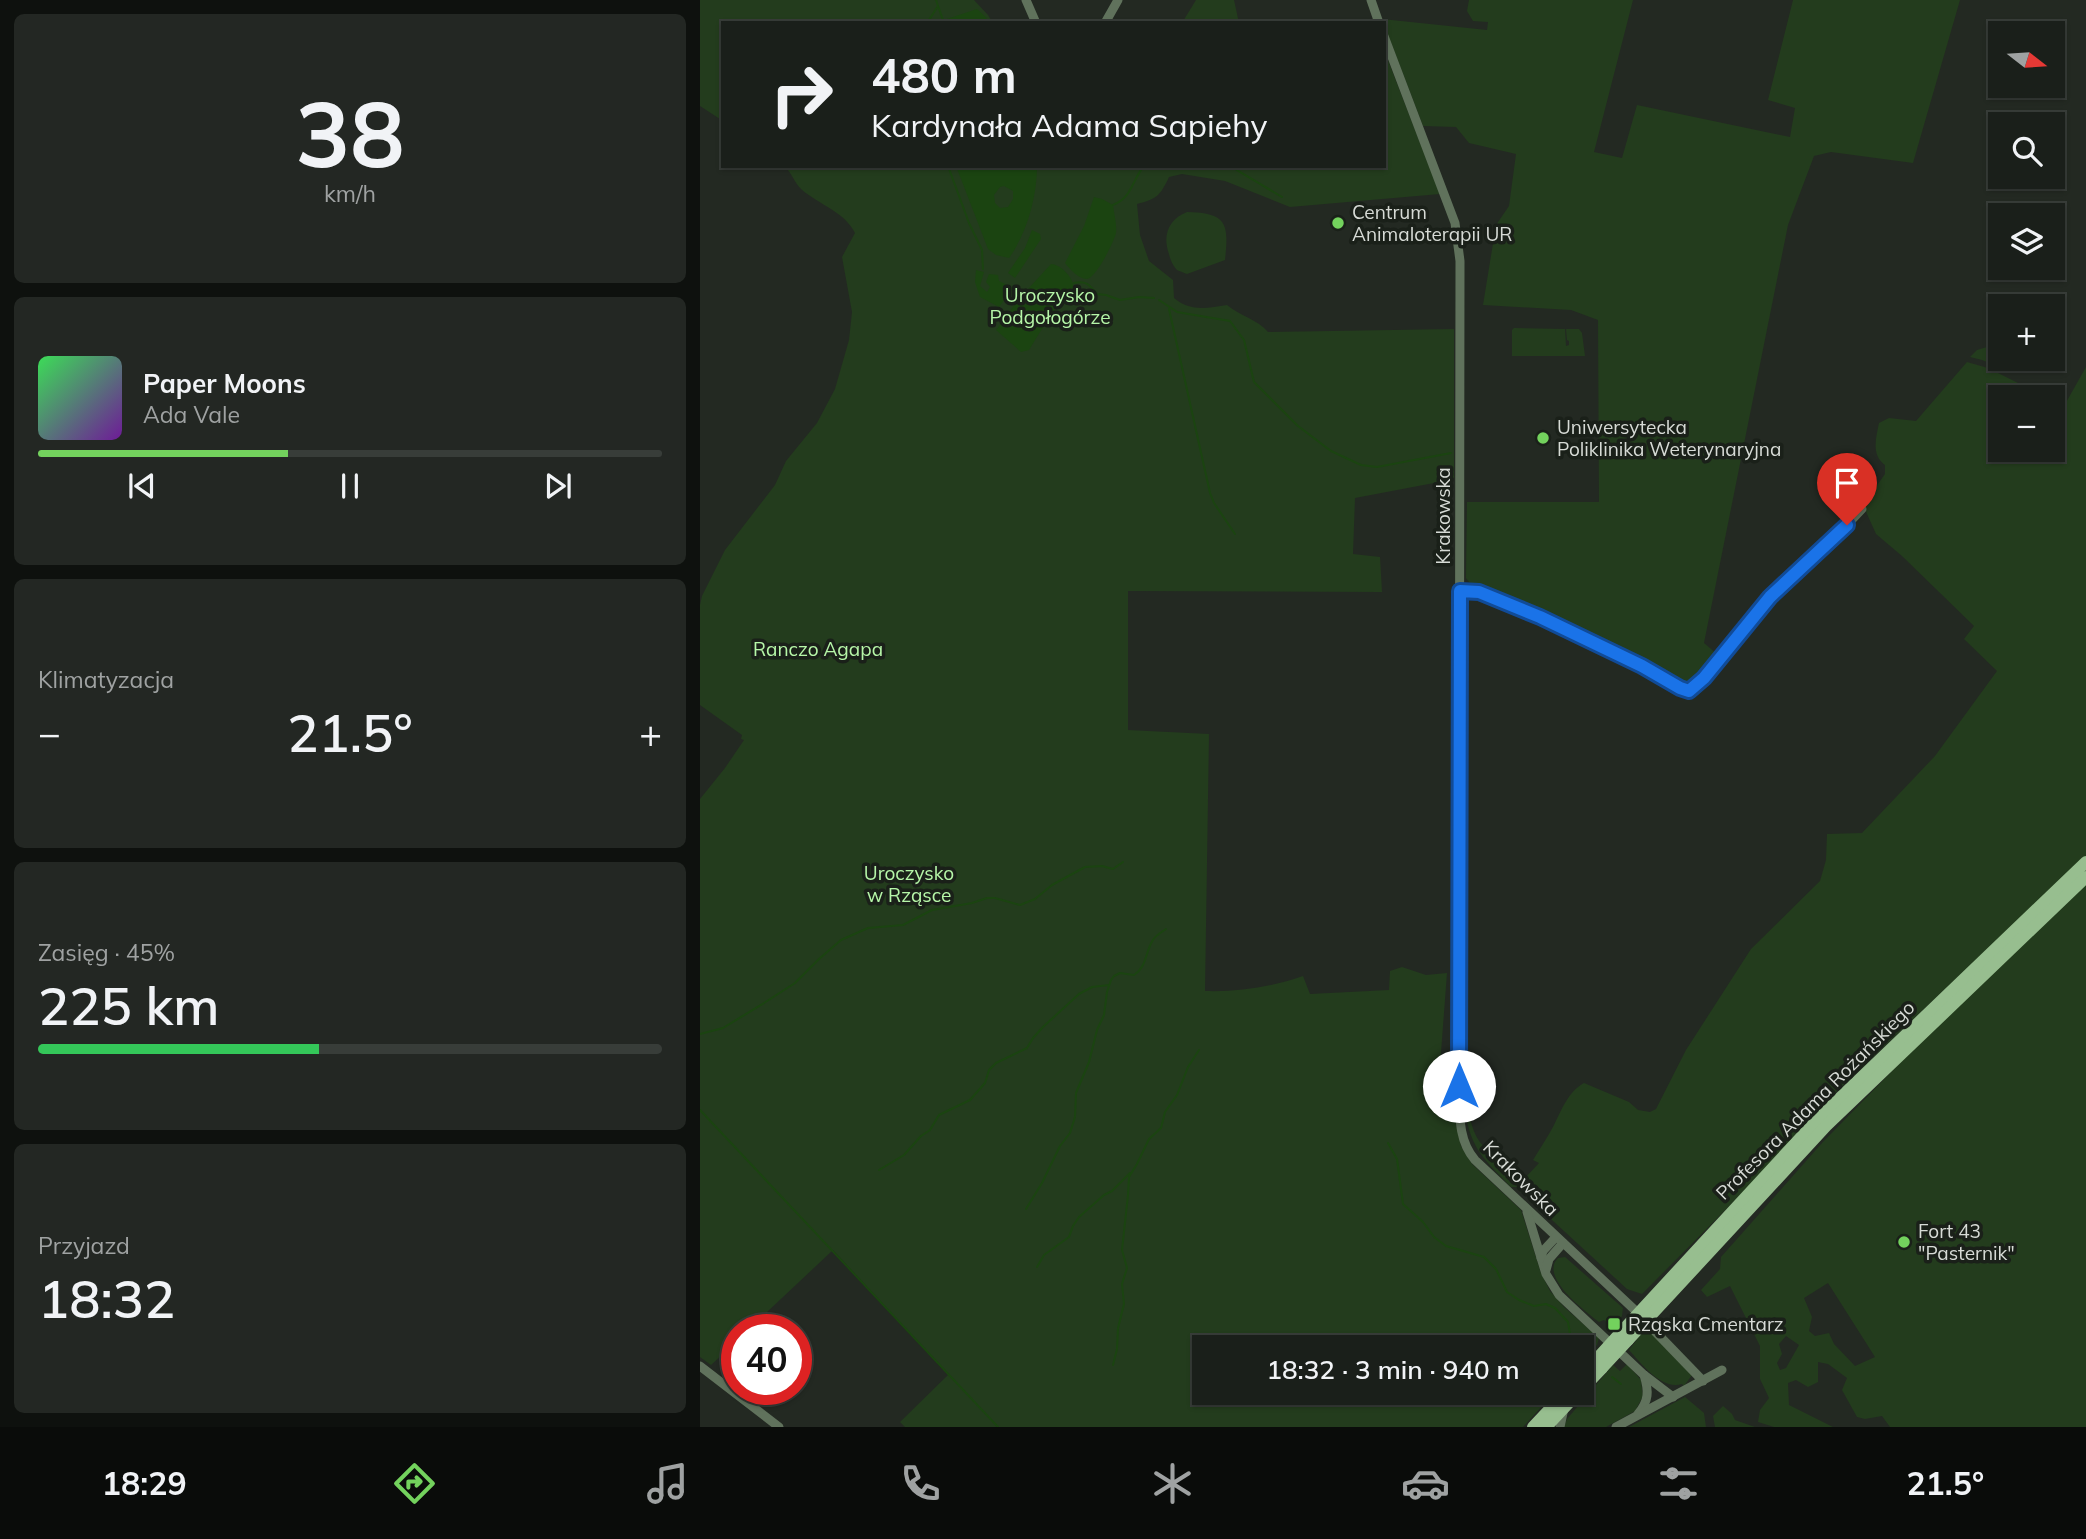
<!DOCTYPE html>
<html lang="pl">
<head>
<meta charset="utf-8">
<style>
  body { margin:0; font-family:Mulish,sans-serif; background:#232723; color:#f1f3f6; height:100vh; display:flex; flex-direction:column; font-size:26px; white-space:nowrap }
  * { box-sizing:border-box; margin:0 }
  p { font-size:23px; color:#9fa2a2 }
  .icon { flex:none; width:38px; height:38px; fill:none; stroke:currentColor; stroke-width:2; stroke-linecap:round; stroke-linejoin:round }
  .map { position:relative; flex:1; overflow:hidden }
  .panel { display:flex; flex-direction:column; gap:14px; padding:14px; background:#0e110e; width:700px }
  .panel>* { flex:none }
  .hud { position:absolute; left:21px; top:21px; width:665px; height:147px; border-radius:0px; box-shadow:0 2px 5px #0004,0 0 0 2px #383d39; background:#1a1f1a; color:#f1f3f6; overflow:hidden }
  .needle { width:46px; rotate:107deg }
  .controls { position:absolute; left:1288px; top:21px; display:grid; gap:14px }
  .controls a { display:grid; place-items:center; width:77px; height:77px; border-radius:0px; background:#1a1f1a; box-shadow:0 2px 5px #0004,0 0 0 2px #383d39; font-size:35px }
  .speed { position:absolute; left:21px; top:1314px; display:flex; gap:14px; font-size:35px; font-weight:700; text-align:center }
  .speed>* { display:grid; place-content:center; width:91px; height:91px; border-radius:50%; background:#1a1f1a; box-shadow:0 2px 5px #0004,0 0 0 2px #383d39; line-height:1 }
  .speed .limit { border:10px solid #d22; background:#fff; color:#111 }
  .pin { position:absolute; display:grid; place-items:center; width:60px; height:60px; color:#fff; margin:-72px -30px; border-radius:50% 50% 50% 0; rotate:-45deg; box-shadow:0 0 7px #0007 }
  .pin .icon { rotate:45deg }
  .me { position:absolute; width:77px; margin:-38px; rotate:0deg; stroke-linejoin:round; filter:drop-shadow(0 0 5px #0008) }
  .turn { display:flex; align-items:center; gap:24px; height:147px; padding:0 35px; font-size:32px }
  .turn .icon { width:91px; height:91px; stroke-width:2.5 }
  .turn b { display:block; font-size:49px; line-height:60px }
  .big { font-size:52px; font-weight:600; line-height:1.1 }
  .panel .widget { flex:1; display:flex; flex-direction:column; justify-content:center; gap:10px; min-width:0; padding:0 24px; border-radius:10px; background:#232723 }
  .panel .dial { align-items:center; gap:0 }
  .dial b { font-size:91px; line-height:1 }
  .song { display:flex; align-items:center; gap:21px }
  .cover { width:84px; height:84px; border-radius:10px; background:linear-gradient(135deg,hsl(130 70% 55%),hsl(280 70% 35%)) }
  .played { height:7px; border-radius:4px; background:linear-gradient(90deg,#73d25d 40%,#383d39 40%) }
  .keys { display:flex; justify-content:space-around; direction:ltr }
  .heat { display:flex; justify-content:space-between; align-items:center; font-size:38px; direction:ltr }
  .charge { height:10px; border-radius:5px; background:linear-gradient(90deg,#34c759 45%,#383d39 0) }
  .trip { position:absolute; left:492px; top:1335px; width:402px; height:70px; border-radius:0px; background:#1a1f1a; box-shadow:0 2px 5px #0004,0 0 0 2px #383d39; font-weight:600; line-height:70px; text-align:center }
  .menu { display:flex; height:112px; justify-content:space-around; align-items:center; background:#0a0c0a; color:#9fa2a2 }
  .menu .icon { width:49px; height:49px }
  .menu .current { color:#73d25d }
  .menu b { font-size:32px; color:#f1f3f6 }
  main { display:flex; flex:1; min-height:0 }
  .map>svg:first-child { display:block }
  .green { fill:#233c1d; fill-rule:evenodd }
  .water { fill:#1b4411; fill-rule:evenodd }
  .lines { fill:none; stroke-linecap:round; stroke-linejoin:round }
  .stream { stroke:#1b4411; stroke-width:2 }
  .minor { stroke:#60725c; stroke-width:9 }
  .major { stroke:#97be8f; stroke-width:12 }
  .major-bridge { stroke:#97be8f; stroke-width:12 }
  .route-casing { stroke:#114b97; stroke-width:18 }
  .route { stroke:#1a73e8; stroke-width:12 }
  .poi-dot { fill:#73d25d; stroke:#1a2019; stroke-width:2.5 }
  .labels { text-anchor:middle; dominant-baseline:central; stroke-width:7; stroke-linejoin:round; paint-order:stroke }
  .poi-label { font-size:19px; fill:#d7dbd6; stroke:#1a2019; text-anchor:start }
  .park-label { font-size:19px; fill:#b6f6a8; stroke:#1a2019 }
  .street-label { font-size:19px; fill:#d7dbd6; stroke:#1a2019 }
</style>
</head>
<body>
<main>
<section class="panel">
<div class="widget dial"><b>38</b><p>km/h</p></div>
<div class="widget">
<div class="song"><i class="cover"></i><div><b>Paper Moons</b><p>Ada Vale</p></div></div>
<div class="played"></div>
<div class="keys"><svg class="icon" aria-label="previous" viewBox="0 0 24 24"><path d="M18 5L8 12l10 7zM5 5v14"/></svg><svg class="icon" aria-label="pause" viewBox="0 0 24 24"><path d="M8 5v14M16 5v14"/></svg><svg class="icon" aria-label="next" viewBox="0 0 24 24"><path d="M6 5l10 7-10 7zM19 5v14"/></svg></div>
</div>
<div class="widget"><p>Klimatyzacja</p>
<div class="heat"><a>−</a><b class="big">21.5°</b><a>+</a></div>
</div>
<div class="widget"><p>Zasięg · 45%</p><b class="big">225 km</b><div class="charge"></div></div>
<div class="widget"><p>Przyjazd</p><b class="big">18:32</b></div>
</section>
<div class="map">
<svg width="1386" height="1427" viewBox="0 0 1386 1427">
  <rect width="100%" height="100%" fill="#232922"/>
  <!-- green -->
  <g class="green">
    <path d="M0 0H274L288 15 293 23H23V121L0 106Z"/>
    <path d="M496 0H534L539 23H482Z"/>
    <path d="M769 0H933L894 152 922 158 937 105 1090 137 1095 108 1068 100 1093 0H1260L1213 163 1131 152 1114 156 1088 225 1004 643 1017 654 992 686 980 684 769 582 766 578 767 502H899L898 320 871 310 783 305 796 225 809 206 816 154 769 143 756 127 723 126 682 19 787 30 788 22 773 21 767 11Z"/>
    <path d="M684 50 740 194 590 207 525 181 482 174 469 177C460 196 457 199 437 204L440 235 449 261 473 280 474 298C490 312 508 308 527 305 540 316 557 319 568 332L754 329V478H747L734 483 655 498 653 554 680 557 682 592 428 591V730L509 734 505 991C539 992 571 987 603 976L610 994 689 990 690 971 702 967 726 975 747 973 740 1066 755 1064V1119L761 1146 772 1164 821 1210 841 1273 850 1291 864 1307 899 1338 897 1345 882 1361V1348H504V1393H854L823 1427H205L200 1422 248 1375 133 1250 48 1330H37V1341L11 1365 0 1357V799L25 768 44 740 41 739 42 735 0 705V605L2 596 25 550 75 485 86 461 117 423 135 389 149 340 152 312 142 257 155 233C144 211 119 205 101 189 94 182 92 173 84 166H684Z"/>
    <path d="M487 212C527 213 529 223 525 260L487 274C487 274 477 270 477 270 473 266 470 259 469 254 462 235 469 219 487 212Z"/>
    <path d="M814 328 865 329 866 346 869 345V341L867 340 866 329H879L882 333 885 356H812V330Z"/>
    <path d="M1300 343V359H1329L1309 371 1282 360 1270 357 1277 350Z"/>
    <path d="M1267 362 1288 368 1346 397H1300V450H1353V401L1364 406 1386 367V856L1118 1109 1051 1184 942 1294 927 1289 816 1187H811C785 1160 771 1150 765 1111H768C776 1144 780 1143 805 1165H814L825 1178 839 1163 833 1160C840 1148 848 1137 854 1125 862 1109 868 1092 884 1083L929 1102 938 1110 950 1112 956 1109 986 1050 1051 949 1120 881 1126 860 1127 834 1162 833 1235 756 1297 671 1264 639 1274 626 1202 556 1176 534 1163 505 1185 474V465C1171 455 1176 438 1179 423L1189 418 1216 421Z"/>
    <path d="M1386 884V1427H1190L1182 1416 1165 1419 1157 1417 1142 1390 1147 1378 1128 1364 1118 1362V1382L1108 1387 1096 1380 1088 1383 1089 1405 1133 1427H1074L1058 1422 1060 1410 1069 1398 1060 1379V1346L1030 1286 1007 1297 1001 1290 1020 1269 1021 1257 1122 1143 1200 1063ZM1128 1283 1175 1357 1155 1366 1134 1344 1129 1333 1115 1336 1109 1331 1112 1317 1104 1298ZM1086 1336 1099 1345 1086 1368 1080 1370 1077 1363 1082 1354 1079 1344Z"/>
    <path d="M865 1257 923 1308 922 1316 913 1327 904 1320 899 1322C885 1311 839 1277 858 1258Z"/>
    <path d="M946 1328 992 1375 984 1386 982 1384C961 1390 942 1364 929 1350Z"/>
    <path d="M927 1364 941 1380 943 1396 935 1411 906 1427H864L867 1419 913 1365 920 1371Z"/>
    <path d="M985 1397 1004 1413 1006 1427H929Z"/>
    <path d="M1023 1406 1032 1414 1035 1420 1055 1427H1015L1013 1416Z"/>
  </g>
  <!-- water -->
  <g class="water">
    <path d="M277 9 286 17 288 23H235Z"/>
    <path d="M256 166H337C337 197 327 233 309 258L296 255 288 249ZM304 186 313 191V199L308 207 300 208 295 203 294 195 300 187Z"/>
    <path d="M394 197 402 199 413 205C414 213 417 225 416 233 414 242 396 278 387 279 378 279 370 269 365 263L384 226Z"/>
    <path d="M332 230 340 234 341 239 315 278 308 273 325 248Z"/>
    <path d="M351 264C362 265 372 277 374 287L351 314 329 350 321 352 296 330 318 300Z"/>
    <path d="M276 270 284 272 280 286 287 292 290 287 286 282 289 274 298 275 299 281 313 288 299 307 280 297 275 282Z"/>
  </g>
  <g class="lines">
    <!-- stream -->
    <g class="stream">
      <path d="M238 6 243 20"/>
      <path d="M227 23 238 6 236 0"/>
      <path d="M248 166 269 223 282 250 283 269"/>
      <path d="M530 166 582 197"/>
      <path d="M413 205C432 198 432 180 444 166"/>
      <path d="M374 283C387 280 390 286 397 294L406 295 420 300 439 297 454 298"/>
      <path d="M459 300 477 312 530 321 544 340 554 382 598 426 631 451 661 465 677 467 751 453"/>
      <path d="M469 309 510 493 514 503 535 534"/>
      <path d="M0 1034 23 1028 64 1003 95 983 119 959 141 940 168 928 203 925 232 910 272 903 287 898H295L320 905 335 899 352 885 385 867 402 866 413 869 423 862"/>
      <path d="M0 1110 298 1427"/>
      <path d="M688 1143 697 1159 703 1204 723 1222 734 1237 746 1246 784 1257 796 1269 807 1292 819 1300 834 1306 846 1304 855 1308 868 1322 871 1340 879 1348"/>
      <path d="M179 1170 204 1155 221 1136 230 1130 239 1115 270 1100 285 1083 289 1070 296 1063 327 1048 333 1038 343 1027 379 994 392 987 409 985"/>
      <path d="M326 1209 342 1183 360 1146 370 1133 375 1117 376 1093 389 1062 397 1030 404 1015 407 992 411 980 414 976 420 973 434 975C447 967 445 952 453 940 456 935 462 932 466 929"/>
      <path d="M337 1267 344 1255 369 1237 373 1226 379 1217 404 1195 412 1191 430 1173"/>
      <path d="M882 1352 887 1356"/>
      <path d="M413 1365 417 1349 418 1328 424 1304 422 1284 427 1268 422 1250 428 1195 429 1177 437 1164 449 1139 461 1128 465 1112 477 1095 488 1067 499 1050"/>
      <path d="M912 1377 921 1384"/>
    </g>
    <!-- minor -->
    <g class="minor">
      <path d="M326 0 336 23"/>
      <path d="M671 0 679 23"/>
      <path d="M405 23 418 0"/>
      <path d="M684 36 755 223 760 261 759 1086C760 1112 757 1139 775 1160L938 1313"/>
      <path d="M760 591 779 592 840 617 942 666 982 689 989 690 1004 678 1070 598 1099 569 1131 542 1162 509"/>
      <path d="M827 1212 846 1274 859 1295 943 1374 973 1397"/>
      <path d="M841 1258 843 1251 856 1237"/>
      <path d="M846 1270 849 1259 863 1243"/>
      <path d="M945 1321 1003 1381"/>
      <path d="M0 1366 79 1427"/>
      <path d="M938 1414C949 1401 949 1391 944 1375"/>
      <path d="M860 1427 864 1408"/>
      <path d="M916 1427 1022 1370"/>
    </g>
    <!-- major -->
    <g class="major">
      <path d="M923 1330 1117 1120 1386 862"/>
      <path d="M928 1340 1126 1126 1386 877"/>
      <path d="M882 1375 895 1361"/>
      <path d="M882 1389 902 1368"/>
      <path d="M833 1427 865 1393"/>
      <path d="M846 1427 878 1393"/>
    </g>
    <!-- major-bridge -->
    <g class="major-bridge">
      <path d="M895 1361 923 1330"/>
      <path d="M902 1368 928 1340"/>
    </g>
  </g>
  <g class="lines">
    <!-- route casing -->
    <g class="route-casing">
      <path id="route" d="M759 1086 760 591 779 592 840 617 942 666 980 688 989 691 1004 678 1070 597 1147 525"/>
    </g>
    <!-- route -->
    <use href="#route" class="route"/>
  </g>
  <!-- markers -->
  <g class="poi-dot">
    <circle cx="638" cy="223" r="7"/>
    <circle cx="843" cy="438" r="7"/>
    <circle cx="1204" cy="1242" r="7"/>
    <rect x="907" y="1317" width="14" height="14" rx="3.5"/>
  </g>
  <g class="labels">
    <!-- poi labels -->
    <g class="poi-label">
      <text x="652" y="212">Centrum<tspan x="652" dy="22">Animaloterapii UR</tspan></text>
      <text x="857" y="427">Uniwersytecka<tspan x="857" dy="22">Poliklinika Weterynaryjna</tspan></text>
      <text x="1218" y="1231">Fort 43<tspan x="1218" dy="22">"Pasternik"</tspan></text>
      <text x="928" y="1324">Rząska Cmentarz</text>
    </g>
    <!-- park labels -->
    <g class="park-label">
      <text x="350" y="295">Uroczysko<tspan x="350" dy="22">Podgołogórze</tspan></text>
      <text x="118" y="649">Ranczo Agapa</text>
      <text x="209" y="873">Uroczysko<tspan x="209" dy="22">w Rząsce</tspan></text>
    </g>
    <!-- street labels -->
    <g class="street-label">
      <text transform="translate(743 516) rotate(-90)">Krakowska</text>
      <text transform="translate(1115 1100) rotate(-45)">Profesora Adama Rożańskiego</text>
      <text transform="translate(821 1178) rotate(45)">Krakowska</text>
    </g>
  </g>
</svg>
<div class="controls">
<a><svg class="needle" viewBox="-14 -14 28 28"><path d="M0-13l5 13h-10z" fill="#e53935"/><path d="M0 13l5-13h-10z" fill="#9fa2a2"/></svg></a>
<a><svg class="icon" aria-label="search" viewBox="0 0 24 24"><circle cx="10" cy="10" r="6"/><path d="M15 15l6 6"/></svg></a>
<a><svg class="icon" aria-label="layers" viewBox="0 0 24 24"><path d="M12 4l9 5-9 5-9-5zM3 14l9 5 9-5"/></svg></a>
<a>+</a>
<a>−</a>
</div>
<div class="speed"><div class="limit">40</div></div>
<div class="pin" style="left:1147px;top:525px;background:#d93025"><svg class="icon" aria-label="arrive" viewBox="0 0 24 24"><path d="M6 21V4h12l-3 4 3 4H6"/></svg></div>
<svg class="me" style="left:759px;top:1086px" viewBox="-20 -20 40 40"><circle r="19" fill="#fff"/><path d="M0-13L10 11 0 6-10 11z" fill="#1a73e8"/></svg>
<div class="trip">18:32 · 3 min · 940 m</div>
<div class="hud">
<div class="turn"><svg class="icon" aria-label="right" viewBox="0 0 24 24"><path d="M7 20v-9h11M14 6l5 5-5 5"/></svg><div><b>480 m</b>Kardynała Adama Sapiehy</div></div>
</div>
</div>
</main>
<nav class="menu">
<b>18:29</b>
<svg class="icon current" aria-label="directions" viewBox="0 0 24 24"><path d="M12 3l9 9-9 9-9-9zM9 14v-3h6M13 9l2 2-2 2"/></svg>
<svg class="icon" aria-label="music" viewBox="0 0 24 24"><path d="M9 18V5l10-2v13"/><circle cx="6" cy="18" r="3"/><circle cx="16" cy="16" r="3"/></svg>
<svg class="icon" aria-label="phone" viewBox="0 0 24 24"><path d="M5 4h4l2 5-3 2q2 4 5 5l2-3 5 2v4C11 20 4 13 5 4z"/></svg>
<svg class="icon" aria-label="climate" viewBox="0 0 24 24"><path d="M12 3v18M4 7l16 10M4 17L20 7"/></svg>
<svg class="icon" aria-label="car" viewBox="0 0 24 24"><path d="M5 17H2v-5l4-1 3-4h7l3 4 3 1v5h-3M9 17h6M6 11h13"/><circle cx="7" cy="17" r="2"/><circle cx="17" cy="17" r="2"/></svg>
<svg class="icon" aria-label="filters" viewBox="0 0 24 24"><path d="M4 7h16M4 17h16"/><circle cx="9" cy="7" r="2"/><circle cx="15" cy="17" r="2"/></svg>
<b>21.5°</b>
</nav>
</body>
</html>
